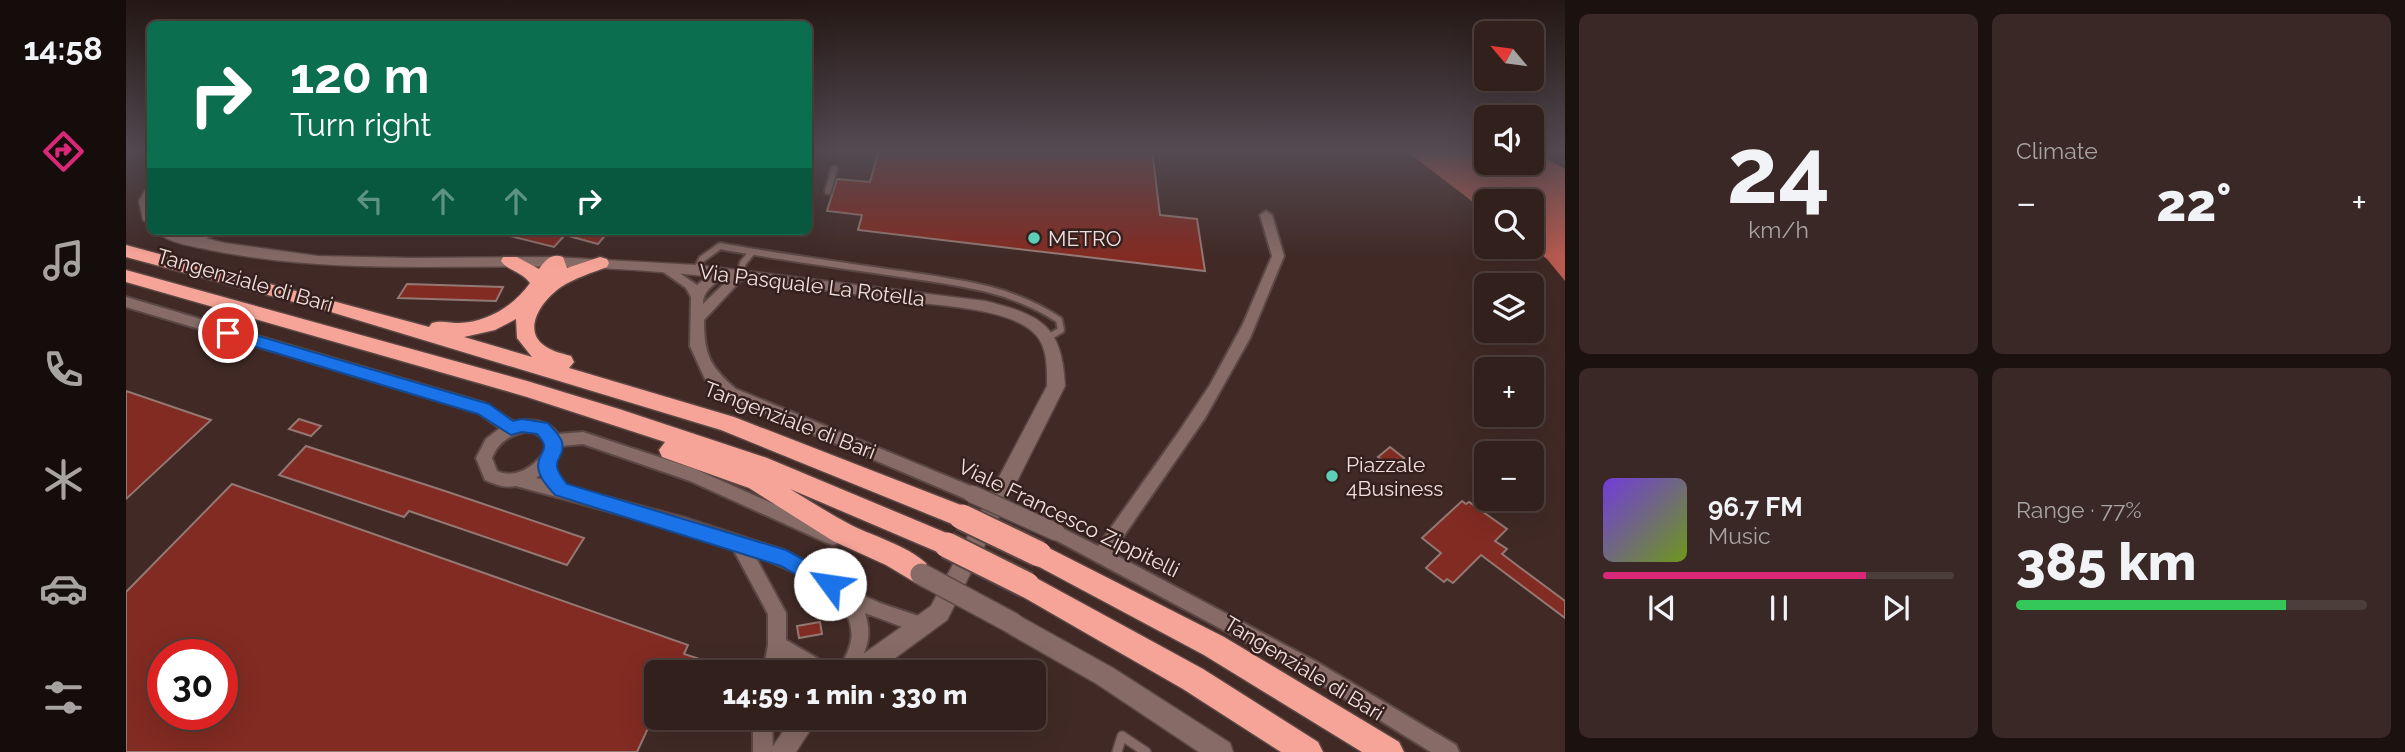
<!DOCTYPE html>
<html lang="en">
<head>
<meta charset="utf-8">
<style>
  body { margin:0; font-family:Raleway,sans-serif; background:#392825; color:#f1f3f6; height:100vh; display:flex; flex-direction:column; font-size:26px; white-space:nowrap }
  * { box-sizing:border-box; margin:0 }
  p { font-size:23px; color:#a8a3a3 }
  .icon { flex:none; width:38px; height:38px; fill:none; stroke:currentColor; stroke-width:2; stroke-linecap:round; stroke-linejoin:round }
  .map { position:relative; flex:1; overflow:hidden }
  .details { display:flex; flex-direction:column; gap:14px; padding:14px; background:#1b120f; width:840px }
  .details>* { flex:none }
  .top-card { position:absolute; left:21px; top:21px; width:665px; height:214px; border-radius:10px; box-shadow:0 7px 28px #0002,0 0 0 2px #4c3e3b; background:#0b6e4f; color:#fff; overflow:hidden }
  .needle { width:46px; rotate:299deg }
  .buttons { position:absolute; left:1348px; top:21px; display:grid; gap:14px }
  .buttons a { display:grid; place-items:center; width:70px; height:70px; border-radius:10px; background:#31201c; box-shadow:0 7px 28px #0002,0 0 0 2px #4c3e3b; font-size:35px }
  .speed { position:absolute; left:21px; top:639px; display:flex; gap:14px; font-size:35px; font-weight:700; text-align:center }
  .speed>* { display:grid; place-content:center; width:91px; height:91px; border-radius:50%; background:#31201c; box-shadow:0 7px 28px #0002,0 0 0 2px #4c3e3b; line-height:1 }
  .speed .limit { border:10px solid #d22; background:#fff; color:#111 }
  .pin { position:absolute; display:grid; place-items:center; width:60px; height:60px; color:#fff; margin:-30px; border:4px solid #fff; border-radius:50%; box-shadow:0 2px 7px #0007 }
  .me { position:absolute; width:77px; margin:-38px; rotate:301deg; stroke-linejoin:round; filter:drop-shadow(0 0 5px #0008) }
  .turn { display:flex; align-items:center; gap:24px; height:147px; padding:0 28px; font-size:32px }
  .turn .icon { width:91px; height:91px; stroke-width:2.5 }
  .turn b { display:block; font-size:49px; line-height:60px }
  .lanes { display:flex; align-items:center; height:66px; padding:0 28px; background:#0003; justify-content:center; gap:35px; direction:ltr }
  .lanes .off { opacity:.35 }
  .big { font-size:52px; font-weight:800; line-height:1.1 }
  .details .card { flex:1; display:flex; flex-direction:column; justify-content:center; gap:10px; min-width:0; padding:0 24px; border-radius:10px; background:#392825 }
  .details .dial { align-items:center; gap:0 }
  .dial b { font-size:91px; line-height:1 }
  .song { display:flex; align-items:center; gap:21px }
  .cover { width:84px; height:84px; border-radius:10px; background:linear-gradient(135deg,hsl(260 70% 55%),hsl(80 70% 35%)) }
  .played { height:7px; border-radius:4px; background:linear-gradient(90deg,#db2777 75%,#4c3e3b 75%) }
  .keys { display:flex; justify-content:space-around; direction:ltr }
  .heat { display:flex; justify-content:space-between; align-items:center; font-size:38px; direction:ltr }
  .charge { height:10px; border-radius:5px; background:linear-gradient(90deg,#34c759 77%,#4c3e3b 0) }
  .details .tiles { flex:1; display:grid; gap:14px; grid-template-columns:repeat(2,1fr) }
  .trip { position:absolute; left:518px; top:660px; width:402px; height:70px; border-radius:10px; background:#31201c; box-shadow:0 7px 28px #0002,0 0 0 2px #4c3e3b; font-weight:800; line-height:70px; text-align:center }
  main { display:flex; flex:1; min-height:0 }
  .tabs { display:flex; flex-direction:column; width:126px; justify-content:space-around; align-items:center; background:#140d0b; color:#a8a3a3 }
  .tabs .icon { width:49px; height:49px }
  .tabs .on { color:#db2777 }
  .tabs b { font-size:32px; color:#f1f3f6 }
  .map>svg:first-child { display:block }
  .water { fill:#b85b50 }
  .building { fill:#822b22; stroke:#947873; stroke-width:2; fill-rule:evenodd }
  .lines { fill:none; stroke-linecap:round; stroke-linejoin:round }
  .lane-far1-casing { stroke:#5b4744; stroke-width:10 }
  .lane-casing { stroke:#5b4744; stroke-width:12 }
  .street-casing { stroke:#5b4744; stroke-width:4 }
  .secondary-casing { stroke:#5b4744; stroke-width:3 }
  .highway-casing { stroke:#5b4744; stroke-width:3 }
  .lane-far1 { stroke:#866b66; stroke-width:6 }
  .lane { stroke:#866b66; stroke-width:9 }
  .street { fill:#866b66; fill-rule:evenodd }
  .secondary { fill:#866b66; fill-rule:evenodd }
  .highway { fill:#f7a498; fill-rule:evenodd }
  .street-bridge-casing { stroke:#5b4744; stroke-width:20; stroke-linecap:butt }
  .secondary-bridge-casing { stroke:#5b4744; stroke-width:24; stroke-linecap:butt }
  .highway-bridge-casing { stroke:#5b4744; stroke-width:29; stroke-linecap:butt }
  .street-bridge { stroke:#866b66; stroke-width:17 }
  .secondary-bridge { stroke:#866b66; stroke-width:21 }
  .highway-bridge { stroke:#f7a498; stroke-width:25 }
  .route { fill:#1a73e8; stroke:#114b97; stroke-width:2 }
  .poi-dot { fill:#5dceb8; stroke:#36201d; stroke-width:2.5 }
  .labels { text-anchor:middle; dominant-baseline:central; stroke-width:5; stroke-linejoin:round; paint-order:stroke }
  .poi-label { font-size:21px; fill:#efdfdc; stroke:#36201d; text-anchor:start }
  .street-label { font-size:21px; fill:#efdfdc; stroke:#36201d }
</style>
</head>
<body>
<main>
<nav class="tabs">
<b>14:58</b>
<svg class="icon on" aria-label="directions" viewBox="0 0 24 24"><path d="M12 3l9 9-9 9-9-9zM9 14v-3h6M13 9l2 2-2 2"/></svg>
<svg class="icon" aria-label="music" viewBox="0 0 24 24"><path d="M9 18V5l10-2v13"/><circle cx="6" cy="18" r="3"/><circle cx="16" cy="16" r="3"/></svg>
<svg class="icon" aria-label="phone" viewBox="0 0 24 24"><path d="M5 4h4l2 5-3 2q2 4 5 5l2-3 5 2v4C11 20 4 13 5 4z"/></svg>
<svg class="icon" aria-label="climate" viewBox="0 0 24 24"><path d="M12 3v18M4 7l16 10M4 17L20 7"/></svg>
<svg class="icon" aria-label="car" viewBox="0 0 24 24"><path d="M5 17H2v-5l4-1 3-4h7l3 4 3 1v5h-3M9 17h6M6 11h13"/><circle cx="7" cy="17" r="2"/><circle cx="17" cy="17" r="2"/></svg>
<svg class="icon" aria-label="filters" viewBox="0 0 24 24"><path d="M4 7h16M4 17h16"/><circle cx="9" cy="7" r="2"/><circle cx="15" cy="17" r="2"/></svg>
</nav>
<div class="map">
<svg width="1439" height="752" viewBox="0 0 1439 752">
  <rect width="100%" height="100%" fill="#412a26"/>
  <!-- water -->
  <path class="water" d="M1279 150H1360V163H1405V150L1439 169V281L1421 259 1405 247V201H1360V212Z"/>
  <!-- building -->
  <g class="building">
    <path d="M753 150H1026L1034 215 1071 219 1079 271 732 230 736 215 701 211 711 179 744 182Z"/>
    <path d="M381 231H483L472 244 439 235 428 247 380 235Z"/>
    <path d="M281 284 377 287 370 301 272 298Z"/>
    <path d="M0 391 85 420 0 499Z"/>
    <path d="M173 419 195 426 185 436 163 429Z"/>
    <path d="M180 446 319 491 458 538 441 565 283 511 278 517 153 475Z"/>
    <path d="M1264 447 1278 458 1267 468 1252 457Z"/>
    <path d="M106 484 562 645 558 654 577 660 571 672H530V711L511 752H0V592ZM37 654H96V714H37Z"/>
    <path d="M1336 501 1340 504 1343 502 1381 529 1369 541 1381 549 1376 554 1439 601V618L1355 555 1327 583 1321 579 1318 582 1300 568 1315 553 1296 538Z"/>
    <path d="M694 622 696 634 673 638 671 626Z"/>
  </g>
  <g class="lines">
    <!-- lane-far1 casing -->
    <g class="lane-far1-casing">
      <g id="lane-far1">
        <path d="M702 191 708 169"/>
        <path d="M69 241 88 231"/>
        <path d="M570 271 576 259 594 246C654 257 714 265 775 274 831 282 885 288 933 320L935 330 923 337"/>
        <path d="M613 276 617 263 626 252"/>
      </g>
    </g>
    <!-- lane casing -->
    <g class="lane-casing">
      <path id="lane" d="M991 752 996 736 1020 752"/>
    </g>
    <!-- street casing -->
    <g class="street-casing">
      <g id="street">
        <path d="M1140 211 1146 215 1158 256 1124 338 1079 418 986 553 1191 662 1330 745 1333 752H1305L1179 674 924 537 922 532 924 527 930 525 972 546 1052 433 1084 385 1117 324 1146 256 1134 215Z"/>
        <path d="M540 264 571 285 588 271H596L598 274C590 285 577 289 577 304L609 273 613 272 619 276 578 320C578 355 584 367 610 389L852 489 854 494 852 499 846 501 840 499 600 397 579 379 564 346 565 297 560 288 536 271 534 268Z"/>
        <path d="M0 297 358 403 388 422C404 418 422 420 432 434L457 432 569 469 713 533 715 538 713 543 707 545 701 543 564 481 457 444 435 446 427 464 410 478 559 518 660 551 710 578 720 588 754 603 804 620 807 626 804 632 798 635 739 613C747 638 740 649 730 672H712C716 662 723 652 725 641 733 596 663 568 629 556L660 613V640L703 665 705 672H679L658 659 655 672H637L642 645V614L607 549 559 532 390 486C377 488 371 485 359 480L350 458 360 439 374 428 353 413 0 307ZM405 431 418 438 421 447C412 465 390 480 371 471L366 458C373 440 387 433 405 431Z"/>
        <path d="M627 718H646L647 752H627Z"/>
      </g>
    </g>
    <!-- secondary casing -->
    <g class="secondary-casing">
      <g id="secondary">
        <path d="M24 189V225L17 220 13 201 19 190Z"/>
        <path d="M31 231H50L99 243 192 256 286 258 427 257 571 265 859 301C915 315 936 325 939 386L821 620 750 672H719L723 664 805 606 921 386C921 370 922 348 910 335 886 308 814 306 779 301 678 287 576 273 474 268 340 262 218 277 84 250 68 246 42 244 31 231Z"/>
        <path d="M888 613 987 668 1104 743 1107 752H1073L971 684 880 632 877 624 880 616Z"/>
        <path d="M666 718H692L670 752H643Z"/>
      </g>
    </g>
    <!-- highway casing -->
    <g class="highway-casing">
      <g id="highway">
        <path d="M0 245 303 327 306 323C315 320 324 323 333 323 361 322 388 306 404 283 395 271 382 271 375 261L377 257H391L413 269C420 260 425 253 437 257L441 268 474 257 481 259 483 263 481 267C465 273 449 278 435 287 419 298 397 325 415 343 424 351 434 353 445 356L448 362 443 368 608 417 845 509 848 517 845 525 836 528 595 430 205 312 0 257ZM390 319 391 338 406 357 338 337 369 330Z"/>
        <path d="M0 270 401 381 493 409 641 458 830 537 833 545 830 553 821 556 664 489C684 501 704 514 725 525 748 537 797 550 808 574L804 582 795 586 760 565 707 541 623 488 536 457 533 450 539 442 401 397 0 282Z"/>
        <path d="M913 543 1098 637 1273 742 1278 752H1236L1078 655 904 562 901 554 904 546Z"/>
        <path d="M901 573 1077 669 1192 742 1197 752H1155L1057 689 892 594 888 585 892 576Z"/>
      </g>
    </g>
    <!-- lane-far1 -->
    <use href="#lane-far1" class="lane-far1"/>
    <!-- lane -->
    <use href="#lane" class="lane"/>
    <!-- street -->
    <use href="#street" class="street"/>
    <!-- secondary -->
    <use href="#secondary" class="secondary"/>
    <!-- highway -->
    <use href="#highway" class="highway"/>
    <!-- street-bridge casing -->
    <g class="street-bridge-casing">
      <path id="street-bridge" d="M846 494 930 532"/>
    </g>
    <!-- secondary-bridge casing -->
    <g class="secondary-bridge-casing">
      <path id="secondary-bridge" d="M795 574 888 624"/>
    </g>
    <!-- highway-bridge casing -->
    <g class="highway-bridge-casing">
      <g id="highway-bridge">
        <path d="M836 517 913 554"/>
        <path d="M821 545 901 585"/>
      </g>
    </g>
    <!-- street-bridge -->
    <use href="#street-bridge" class="street-bridge"/>
    <!-- secondary-bridge -->
    <use href="#secondary-bridge" class="secondary-bridge"/>
    <!-- highway-bridge -->
    <use href="#highway-bridge" class="highway-bridge"/>
  </g>
  <!-- sky -->
  <linearGradient id="sky" x2="0" y2="1"><stop stop-color="#241715"/><stop offset="0.59" stop-color="#544a52"/><stop offset="1" stop-color="#544a52" stop-opacity="0"/></linearGradient>
  <rect width="1439" height="255" fill="url(#sky)"/>
  <!-- route -->
  <path class="route" d="M102 327 363 404 387 421 396 419 422 423C427 429 434 435 436 442 440 462 419 457 441 484L660 550 711 578 714 584 711 591 704 594 655 566 429 495C422 487 412 477 412 465 413 449 426 451 411 434L396 432 385 435 352 414 97 337 95 333Z"/>
  <!-- markers -->
  <g class="poi-dot">
    <circle cx="908" cy="238" r="7"/>
    <circle cx="1206" cy="476" r="7"/>
  </g>
  <g class="labels">
    <!-- poi labels -->
    <g class="poi-label">
      <text x="922" y="238">METRO</text>
      <text x="1220" y="464">Piazzale<tspan x="1220" dy="24">4Business</tspan></text>
    </g>
    <!-- street labels -->
    <g class="street-label">
      <text transform="translate(119 280) rotate(16)">Tangenziale di Bari</text>
      <text transform="translate(686 285) rotate(7)">Via Pasquale La Rotella</text>
      <text transform="translate(664 420) rotate(21)">Tangenziale di Bari</text>
      <text transform="translate(943 518) rotate(26)">Viale Francesco Zippitelli</text>
      <text transform="translate(1178 668) rotate(31)">Tangenziale di Bari</text>
    </g>
  </g>
</svg>
<div class="buttons">
<a><svg class="needle" viewBox="-14 -14 28 28"><path d="M0-13l5 13h-10z" fill="#e53935"/><path d="M0 13l5-13h-10z" fill="#a8a3a3"/></svg></a>
<a><svg class="icon" aria-label="sound" viewBox="0 0 24 24"><path d="M4 9h4l5-4v14l-5-4H4zM17 9q2 3 0 6"/></svg></a>
<a><svg class="icon" aria-label="search" viewBox="0 0 24 24"><circle cx="10" cy="10" r="6"/><path d="M15 15l6 6"/></svg></a>
<a><svg class="icon" aria-label="layers" viewBox="0 0 24 24"><path d="M12 4l9 5-9 5-9-5zM3 14l9 5 9-5"/></svg></a>
<a>+</a>
<a>−</a>
</div>
<div class="speed"><div class="limit">30</div></div>
<div class="pin" style="left:102px;top:333px;background:#d93025"><svg class="icon" aria-label="arrive" viewBox="0 0 24 24"><path d="M6 21V4h12l-3 4 3 4H6"/></svg></div>
<svg class="me" style="left:704px;top:584px" viewBox="-20 -20 40 40"><circle r="19" fill="#fff"/><path d="M0-13L10 11 0 6-10 11z" fill="#1a73e8"/></svg>
<div class="trip">14:59 · 1 min · 330 m</div>
<div class="top-card">
<div class="turn"><svg class="icon" aria-label="right" viewBox="0 0 24 24"><path d="M7 20v-9h11M14 6l5 5-5 5"/></svg><div><b>120 m</b>Turn right</div></div>
<div class="lanes"><svg class="icon off" aria-label="left" viewBox="0 0 24 24"><path d="M17 20v-9H6M10 6l-5 5 5 5"/></svg><svg class="icon off" aria-label="ahead" viewBox="0 0 24 24"><path d="M12 20V5M6 11l6-6 6 6"/></svg><svg class="icon off" aria-label="ahead" viewBox="0 0 24 24"><path d="M12 20V5M6 11l6-6 6 6"/></svg><svg class="icon" aria-label="right" viewBox="0 0 24 24"><path d="M7 20v-9h11M14 6l5 5-5 5"/></svg></div>
</div>
</div>
<section class="details">
<div class="tiles">
<div class="card dial"><b>24</b><p>km/h</p></div>
<div class="card"><p>Climate</p>
<div class="heat"><a>−</a><b class="big">22°</b><a>+</a></div>
</div>
<div class="card">
<div class="song"><i class="cover"></i><div><b>96.7 FM</b><p>Music</p></div></div>
<div class="played"></div>
<div class="keys"><svg class="icon" aria-label="previous" viewBox="0 0 24 24"><path d="M18 5L8 12l10 7zM5 5v14"/></svg><svg class="icon" aria-label="pause" viewBox="0 0 24 24"><path d="M8 5v14M16 5v14"/></svg><svg class="icon" aria-label="next" viewBox="0 0 24 24"><path d="M6 5l10 7-10 7zM19 5v14"/></svg></div>
</div>
<div class="card"><p>Range · 77%</p><b class="big">385 km</b><div class="charge"></div></div>
</div>
</section>
</main>
</body>
</html>
